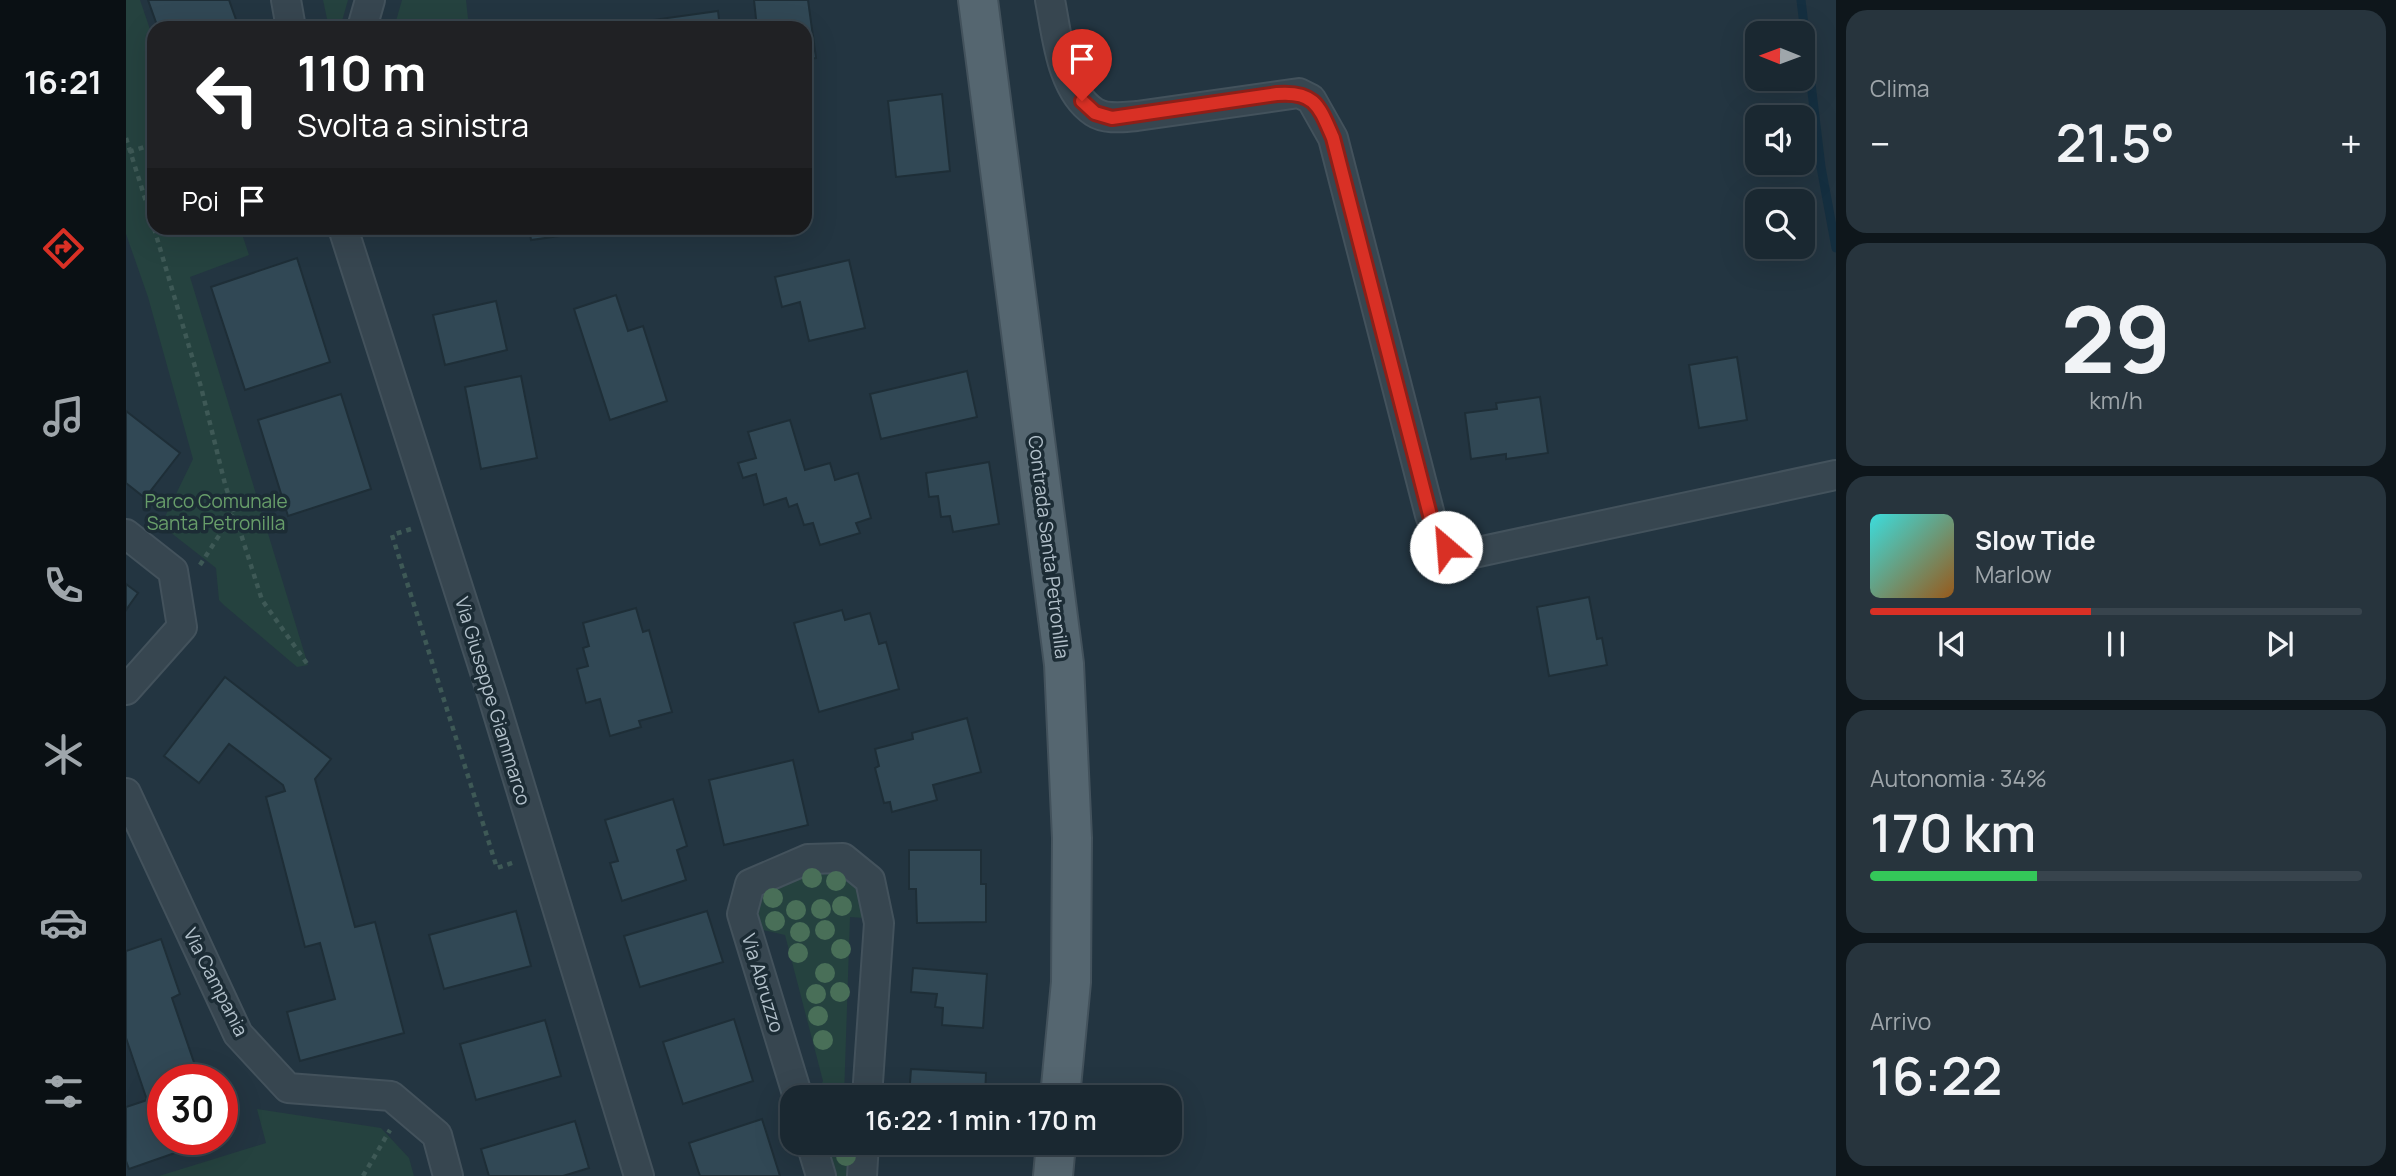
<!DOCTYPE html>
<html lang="it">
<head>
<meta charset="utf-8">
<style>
  body { margin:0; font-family:Manrope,sans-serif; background:#27343d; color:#f1f3f6; height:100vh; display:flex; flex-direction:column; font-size:26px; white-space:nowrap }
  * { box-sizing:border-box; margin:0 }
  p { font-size:23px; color:#9fa6ab }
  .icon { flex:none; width:38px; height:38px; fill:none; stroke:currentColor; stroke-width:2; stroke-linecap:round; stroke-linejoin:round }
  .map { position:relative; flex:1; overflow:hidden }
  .drawer { display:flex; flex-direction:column; gap:10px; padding:10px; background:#0e161b; width:560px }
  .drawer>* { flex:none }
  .hud { position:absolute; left:21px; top:21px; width:665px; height:214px; border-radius:21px; box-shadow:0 7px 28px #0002,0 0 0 2px #38444d; background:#202124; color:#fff; overflow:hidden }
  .needle { width:46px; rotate:271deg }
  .fabs { position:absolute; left:1619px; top:21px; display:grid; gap:14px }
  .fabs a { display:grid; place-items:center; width:70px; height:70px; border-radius:14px; background:#1a2831; box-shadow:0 7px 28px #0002,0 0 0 2px #38444d; font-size:35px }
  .speed { position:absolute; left:21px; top:1064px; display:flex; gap:14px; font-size:35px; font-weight:700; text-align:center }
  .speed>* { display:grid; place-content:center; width:91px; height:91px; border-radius:50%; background:#1a2831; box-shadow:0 7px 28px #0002,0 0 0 2px #38444d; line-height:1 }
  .speed .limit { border:10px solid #d22; background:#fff; color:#111 }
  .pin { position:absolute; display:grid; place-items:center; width:60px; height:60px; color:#fff; margin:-72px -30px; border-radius:50% 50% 50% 0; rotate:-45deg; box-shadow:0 0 7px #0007 }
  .pin .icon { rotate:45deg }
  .me { position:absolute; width:77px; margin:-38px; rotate:333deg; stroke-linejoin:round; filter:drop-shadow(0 0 5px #0008) }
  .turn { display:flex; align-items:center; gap:24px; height:147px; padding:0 35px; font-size:32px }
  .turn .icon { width:91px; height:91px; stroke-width:2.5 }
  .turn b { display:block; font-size:49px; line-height:60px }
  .then { display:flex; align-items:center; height:66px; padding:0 35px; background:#0003; gap:14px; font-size:26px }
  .big { font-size:52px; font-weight:600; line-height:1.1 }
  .drawer .card { flex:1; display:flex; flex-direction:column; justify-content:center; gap:10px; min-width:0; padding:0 24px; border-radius:21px; background:#27343d }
  .drawer .dial { align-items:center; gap:0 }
  .dial b { font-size:91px; line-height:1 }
  .song { display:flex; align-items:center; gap:21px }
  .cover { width:84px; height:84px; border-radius:10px; background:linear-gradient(135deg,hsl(180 70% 55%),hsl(30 70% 35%)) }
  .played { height:7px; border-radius:4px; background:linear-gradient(90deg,#d93025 45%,#38444d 45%) }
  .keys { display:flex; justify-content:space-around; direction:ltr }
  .heat { display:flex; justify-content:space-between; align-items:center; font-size:38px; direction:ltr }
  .charge { height:10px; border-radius:5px; background:linear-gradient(90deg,#34c759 34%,#38444d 0) }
  .trip { position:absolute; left:654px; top:1085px; width:402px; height:70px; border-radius:21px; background:#1a2831; box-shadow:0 7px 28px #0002,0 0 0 2px #38444d; font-weight:600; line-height:70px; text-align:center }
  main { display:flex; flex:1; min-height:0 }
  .tabs { display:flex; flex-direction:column; width:126px; justify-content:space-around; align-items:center; background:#0a1014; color:#9fa6ab }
  .tabs .icon { width:49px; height:49px }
  .tabs .selected { color:#d93025 }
  .tabs b { font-size:32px; color:#f1f3f6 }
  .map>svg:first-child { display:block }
  .green { fill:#25423f }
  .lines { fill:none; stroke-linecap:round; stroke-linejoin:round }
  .stream { stroke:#152f40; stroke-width:9 }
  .building { fill:#314855; stroke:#1e2e37; stroke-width:2 }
  .minor-casing { stroke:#43525c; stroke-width:32 }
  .primary-casing { stroke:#43525c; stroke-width:42 }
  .path { stroke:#3e5956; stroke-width:4.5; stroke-dasharray:5 5; stroke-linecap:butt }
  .minor { stroke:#374650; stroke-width:28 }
  .primary { stroke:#556670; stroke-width:38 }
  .tree { fill:#496f58 }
  .route-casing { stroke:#8d1f18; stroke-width:18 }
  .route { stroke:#d93025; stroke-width:12 }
  .labels { text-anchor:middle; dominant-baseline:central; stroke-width:7; stroke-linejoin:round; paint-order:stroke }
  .park-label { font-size:19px; fill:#689e6a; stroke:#1c2c35 }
  .street-label { font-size:19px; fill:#b3c1cb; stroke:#1c2c35 }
</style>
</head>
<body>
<main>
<nav class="tabs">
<b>16:21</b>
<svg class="icon selected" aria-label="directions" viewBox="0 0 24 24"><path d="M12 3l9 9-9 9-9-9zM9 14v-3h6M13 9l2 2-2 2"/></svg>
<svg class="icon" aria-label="music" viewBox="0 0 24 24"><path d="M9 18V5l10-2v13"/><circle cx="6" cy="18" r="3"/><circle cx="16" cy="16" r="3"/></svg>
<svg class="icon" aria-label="phone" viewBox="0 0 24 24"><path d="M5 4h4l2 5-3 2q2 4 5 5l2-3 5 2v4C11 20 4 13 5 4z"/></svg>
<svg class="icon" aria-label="climate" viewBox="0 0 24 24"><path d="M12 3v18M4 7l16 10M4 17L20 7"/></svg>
<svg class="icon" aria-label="car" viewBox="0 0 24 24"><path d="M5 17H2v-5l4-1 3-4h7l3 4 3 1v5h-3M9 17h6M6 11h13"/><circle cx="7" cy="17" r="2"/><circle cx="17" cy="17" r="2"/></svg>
<svg class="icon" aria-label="filters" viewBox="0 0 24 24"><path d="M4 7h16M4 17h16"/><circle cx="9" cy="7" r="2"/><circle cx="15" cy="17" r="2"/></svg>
</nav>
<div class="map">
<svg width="1710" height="1176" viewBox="0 0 1710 1176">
  <rect width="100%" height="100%" fill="#233541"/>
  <!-- green -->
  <g class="green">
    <path d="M0 0H14L28 41V228H114L123 255 64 277 182 665 171 667 99 606 93 600 90 568 35 525 67 459 22 297 0 234Z"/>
    <path d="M197 0H222L214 28H203Z"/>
    <path d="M276 0H340L343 28H268Z"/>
    <path d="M710 869 732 885 738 918 724 917 718 1097H690L697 1081 659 935 633 929 630 920 631 898 651 878Z"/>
    <path d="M131 1109 255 1128 283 1158 288 1176H33L140 1143Z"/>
    <path d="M692 1143H716V1150L730 1157 729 1176H702Z"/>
  </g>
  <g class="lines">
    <!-- stream -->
    <path class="stream" d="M1675 0 1695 167 1710 248"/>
  </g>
  <!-- building -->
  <g class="building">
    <path d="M22 0H103L113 28H32Z"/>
    <path d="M628 0H682L690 58 679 59V28H631Z"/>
    <path d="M592 11 594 28H529L527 20Z"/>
    <path d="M816 94 824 171 770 177 762 101Z"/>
    <path d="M403 228H489L405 240Z"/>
    <path d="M171 258 204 362 119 390 85 287Z"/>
    <path d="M723 260 739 328 683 341 674 302 656 307 649 277Z"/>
    <path d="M490 295 502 331 517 326 541 401 484 420 448 309Z"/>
    <path d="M370 301 381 350 319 365 307 315Z"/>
    <path d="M1611 357 1621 420 1573 428 1563 365Z"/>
    <path d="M841 371 851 417 755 439 744 394Z"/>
    <path d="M395 376 411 458 355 469 339 387Z"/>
    <path d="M215 394 245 489 162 516 132 420Z"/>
    <path d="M1414 397 1422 453 1380 459V454L1345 459 1339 413 1371 409 1370 403Z"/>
    <path d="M0 411 54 453 19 498 0 483Z"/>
    <path d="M664 420 679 470 704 463 709 480 732 473 745 518 730 523 734 533 694 545 687 523 678 525 671 504 663 507 660 498 638 505 630 474 617 478 612 463 630 458 622 432Z"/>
    <path d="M863 462 873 524 827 532 824 516 815 517 812 496 803 497 800 473Z"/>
    <path d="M0 584 12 593 0 610Z"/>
    <path d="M1463 597 1471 639 1476 638 1481 665 1423 676 1411 607Z"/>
    <path d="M510 608 517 632 523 630 546 712 513 721 515 727 484 736 474 699 460 703 451 669 462 666 457 648 463 646 457 623Z"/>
    <path d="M716 610 719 620 744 613 753 644 760 642 773 689 693 712 668 623Z"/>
    <path d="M99 677 205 759 189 779 229 927 249 922 278 1033 174 1061 161 1012 209 999 194 943 179 947 140 797 159 791 157 785 103 744 73 783 38 756Z"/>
    <path d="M841 718 855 772 807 785 811 800 766 812 764 802 758 803 749 768 753 766 749 749 787 739 786 733Z"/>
    <path d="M667 760 682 825 598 845 583 780Z"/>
    <path d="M547 799 561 846 551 850 560 880 496 901 484 863 492 861 479 820Z"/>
    <path d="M783 850H855V884H860V922L791 923 790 889H783Z"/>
    <path d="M390 911 405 966 318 989 303 935Z"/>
    <path d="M581 911 597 962 514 987 498 936Z"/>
    <path d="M35 939 54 994 46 998 74 1080H37V1139H89L3 1169 0 1161V1107L21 1100 0 1038V951Z"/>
    <path d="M787 968 861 974 857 1028 816 1025 817 1008 809 1007 811 994 785 992Z"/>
    <path d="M608 1019 627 1081 557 1104 537 1042Z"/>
    <path d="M419 1020 435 1076 350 1100 334 1044Z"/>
    <path d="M785 1069 860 1073 859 1097H783Z"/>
    <path d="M96 1109 105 1134 96 1137Z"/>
    <path d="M636 1119 654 1176H574L563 1143Z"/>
    <path d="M449 1121 463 1168 437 1176H363L355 1149Z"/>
  </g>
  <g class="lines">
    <!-- minor casing -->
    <g class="minor-casing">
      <g id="minor">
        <path d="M160 0 165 28"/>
        <path d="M924 0C931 35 935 90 968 112 980 120 997 117 1011 116L1173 93 1185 99 1207 138 1304 515C1311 536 1318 554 1343 554L1710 475"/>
        <path d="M236 28 244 0"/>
        <path d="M217 228 366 694 513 1176"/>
        <path d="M0 534 47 571 56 627 0 690"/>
        <path d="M0 793 112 1034 162 1088 265 1096 311 1135 322 1176"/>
        <path d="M672 1097 616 914 624 884 682 859 717 858 744 880 753 923 741 1097"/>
        <path d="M685 1143 695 1176"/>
        <path d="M736 1176 738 1143"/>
      </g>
    </g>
    <!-- primary casing -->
    <g class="primary-casing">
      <g id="primary">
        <path d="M852 0 938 664 946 838 945 982 934 1097"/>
        <path d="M927 1176 930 1143"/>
      </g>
    </g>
    <!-- path -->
    <g class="path">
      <path d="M0 138 28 227"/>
      <path d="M3 152 28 144"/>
      <path d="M28 228 75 387 99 484 136 600 182 665"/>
      <path d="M285 529 266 535 371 868 389 862"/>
      <path d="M74 565 107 514"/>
      <path d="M237 1176 264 1130"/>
    </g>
    <!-- minor -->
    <use href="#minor" class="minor"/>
    <!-- primary -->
    <use href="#primary" class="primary"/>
  </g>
  <!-- trees -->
  <g class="tree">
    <circle cx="686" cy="878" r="10"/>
    <circle cx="710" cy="881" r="10"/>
    <circle cx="647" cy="898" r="10"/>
    <circle cx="716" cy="906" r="10"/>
    <circle cx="695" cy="909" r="10"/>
    <circle cx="670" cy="910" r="10"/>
    <circle cx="649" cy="921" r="10"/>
    <circle cx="699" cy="930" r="10"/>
    <circle cx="674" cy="932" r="10"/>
    <circle cx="715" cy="949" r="10"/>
    <circle cx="672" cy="953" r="10"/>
    <circle cx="699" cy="973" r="10"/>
    <circle cx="714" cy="992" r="10"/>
    <circle cx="690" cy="994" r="10"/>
    <circle cx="692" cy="1016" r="10"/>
    <circle cx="697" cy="1040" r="10"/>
    <circle cx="720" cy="1156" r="10"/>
  </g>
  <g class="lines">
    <!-- route casing -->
    <g class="route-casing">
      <path id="route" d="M956 101 969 113 986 118 1151 94C1189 91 1193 106 1207 138L1304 515 1320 547"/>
    </g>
    <!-- route -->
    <use href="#route" class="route"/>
  </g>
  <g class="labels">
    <!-- park labels -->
    <g class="park-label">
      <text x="90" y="501">Parco Comunale<tspan x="90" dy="22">Santa Petronilla</tspan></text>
    </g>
    <!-- street labels -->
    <g class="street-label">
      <text transform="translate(923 547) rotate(83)">Contrada Santa Petronilla</text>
      <text transform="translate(367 701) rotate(73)">Via Giuseppe Giammarco</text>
      <text transform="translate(90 982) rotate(63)">Via Campania</text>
      <text transform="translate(637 983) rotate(73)">Via Abruzzo</text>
    </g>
  </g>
</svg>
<div class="fabs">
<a><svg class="needle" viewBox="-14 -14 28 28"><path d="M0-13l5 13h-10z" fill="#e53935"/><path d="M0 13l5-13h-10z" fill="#9fa6ab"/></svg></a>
<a><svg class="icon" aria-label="sound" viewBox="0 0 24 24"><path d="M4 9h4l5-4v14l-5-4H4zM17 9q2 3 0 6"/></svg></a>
<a><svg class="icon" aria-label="search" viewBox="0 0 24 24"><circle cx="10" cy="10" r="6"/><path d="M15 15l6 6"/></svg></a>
</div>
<div class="speed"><div class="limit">30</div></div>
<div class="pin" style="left:956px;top:101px;background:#d93025"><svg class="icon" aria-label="arrive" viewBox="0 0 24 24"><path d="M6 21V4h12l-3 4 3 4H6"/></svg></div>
<svg class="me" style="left:1320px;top:547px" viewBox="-20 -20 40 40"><circle r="19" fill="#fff"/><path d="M0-13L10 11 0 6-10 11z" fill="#d93025"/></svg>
<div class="trip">16:22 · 1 min · 170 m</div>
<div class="hud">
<div class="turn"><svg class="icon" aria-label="left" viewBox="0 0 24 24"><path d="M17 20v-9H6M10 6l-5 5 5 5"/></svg><div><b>110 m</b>Svolta a sinistra</div></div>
<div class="then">Poi<svg class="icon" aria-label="arrive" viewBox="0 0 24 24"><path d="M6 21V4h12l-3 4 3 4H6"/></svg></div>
</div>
</div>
<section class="drawer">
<div class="card"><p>Clima</p>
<div class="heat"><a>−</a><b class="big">21.5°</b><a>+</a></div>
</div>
<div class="card dial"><b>29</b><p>km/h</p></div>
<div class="card">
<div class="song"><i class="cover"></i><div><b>Slow Tide</b><p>Marlow</p></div></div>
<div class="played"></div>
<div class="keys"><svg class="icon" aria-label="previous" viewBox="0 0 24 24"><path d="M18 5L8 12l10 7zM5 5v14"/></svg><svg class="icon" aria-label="pause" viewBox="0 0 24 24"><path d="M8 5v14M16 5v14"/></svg><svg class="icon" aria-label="next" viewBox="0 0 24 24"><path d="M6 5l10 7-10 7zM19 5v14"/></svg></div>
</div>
<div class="card"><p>Autonomia · 34%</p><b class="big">170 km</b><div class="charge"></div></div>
<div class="card"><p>Arrivo</p><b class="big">16:22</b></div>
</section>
</main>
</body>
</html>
